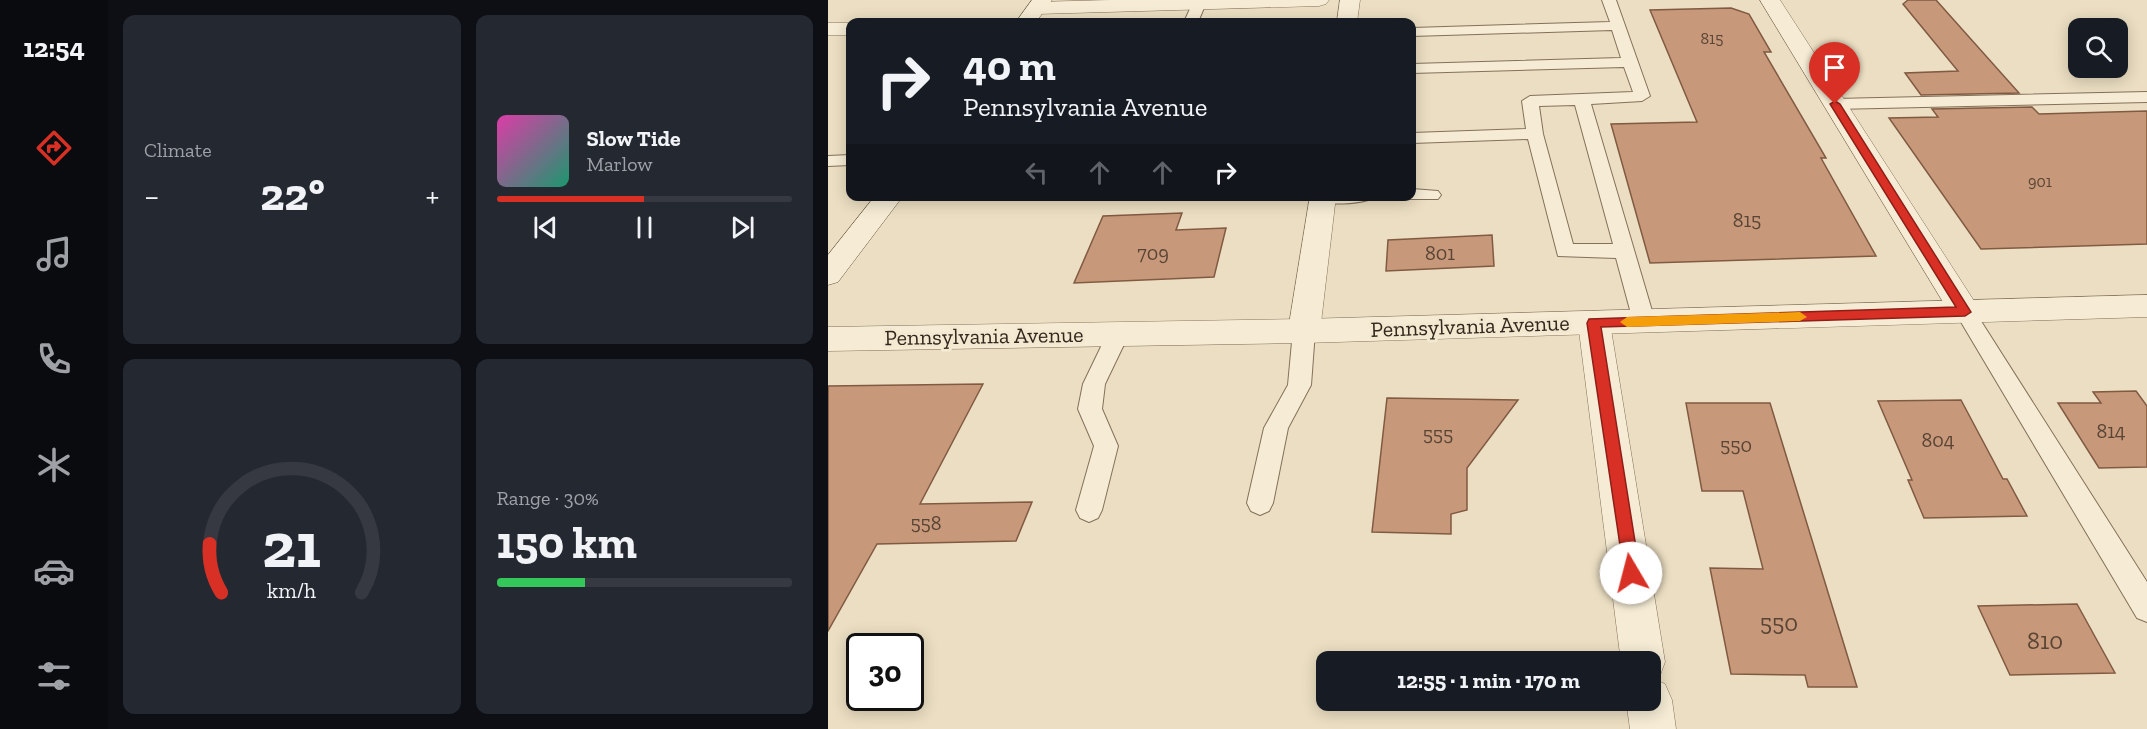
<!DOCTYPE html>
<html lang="en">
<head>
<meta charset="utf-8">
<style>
  body { margin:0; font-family:"Zilla Slab",serif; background:#242831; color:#f1f3f6; height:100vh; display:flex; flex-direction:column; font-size:22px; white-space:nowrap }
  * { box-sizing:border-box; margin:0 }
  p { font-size:20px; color:#9ea1a6 }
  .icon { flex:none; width:33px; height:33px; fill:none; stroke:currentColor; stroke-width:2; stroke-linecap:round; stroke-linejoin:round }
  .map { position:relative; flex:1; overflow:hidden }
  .details { display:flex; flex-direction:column; gap:15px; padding:15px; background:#0d0f14; width:720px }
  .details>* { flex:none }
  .guide { position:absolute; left:18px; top:18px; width:570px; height:183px; border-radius:12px; box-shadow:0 3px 15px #0003; background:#171b24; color:#f1f3f6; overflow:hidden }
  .buttons { position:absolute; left:1240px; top:18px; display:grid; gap:12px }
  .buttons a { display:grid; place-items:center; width:60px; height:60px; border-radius:12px; background:#171b24; box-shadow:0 3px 15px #0003; font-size:30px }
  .speed { position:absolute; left:18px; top:633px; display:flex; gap:12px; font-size:30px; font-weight:700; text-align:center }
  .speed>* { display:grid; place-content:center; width:78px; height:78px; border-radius:50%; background:#171b24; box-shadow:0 3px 15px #0003; line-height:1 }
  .speed .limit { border:3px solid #111; border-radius:9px; background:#fff; color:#111 }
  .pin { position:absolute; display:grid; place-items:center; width:51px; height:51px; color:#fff; margin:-62px -26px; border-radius:50% 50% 50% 0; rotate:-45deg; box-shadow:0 0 6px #0007 }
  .pin .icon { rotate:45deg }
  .me { position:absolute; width:66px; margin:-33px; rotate:352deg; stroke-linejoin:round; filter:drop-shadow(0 0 4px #0008) }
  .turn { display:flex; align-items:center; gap:21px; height:126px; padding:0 18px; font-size:27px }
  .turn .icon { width:78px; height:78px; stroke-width:2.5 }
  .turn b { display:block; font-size:42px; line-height:51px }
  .lanes { display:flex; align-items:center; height:57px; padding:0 18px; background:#0003; justify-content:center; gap:30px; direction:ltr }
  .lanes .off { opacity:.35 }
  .big { font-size:45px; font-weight:700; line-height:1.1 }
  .details .card { flex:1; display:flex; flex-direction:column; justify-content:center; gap:9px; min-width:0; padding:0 21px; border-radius:12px; background:#242831 }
  .details .dial { align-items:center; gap:0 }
  .dial svg { height:156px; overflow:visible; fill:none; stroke:#363941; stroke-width:7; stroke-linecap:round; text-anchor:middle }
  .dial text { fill:#f1f3f6; stroke:none }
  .song { display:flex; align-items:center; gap:18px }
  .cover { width:72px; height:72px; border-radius:9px; background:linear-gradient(135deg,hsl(320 70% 55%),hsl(160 70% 35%)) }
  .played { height:6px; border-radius:3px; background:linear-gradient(90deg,#d93025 50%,#363941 50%) }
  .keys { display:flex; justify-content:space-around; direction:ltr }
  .heat { display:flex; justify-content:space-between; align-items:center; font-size:33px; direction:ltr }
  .charge { height:9px; border-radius:4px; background:linear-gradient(90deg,#34c759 30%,#363941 0) }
  .details .tiles { flex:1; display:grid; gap:15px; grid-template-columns:repeat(2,1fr) }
  .trip { position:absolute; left:488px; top:651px; width:345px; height:60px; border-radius:12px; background:#171b24; box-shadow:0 3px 15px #0003; font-weight:700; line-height:60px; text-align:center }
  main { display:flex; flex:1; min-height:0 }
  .menu { display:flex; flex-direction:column; width:108px; justify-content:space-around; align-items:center; background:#090b0e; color:#9ea1a6 }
  .menu .icon { width:42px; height:42px }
  .menu .active { color:#d93025 }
  .menu b { font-size:27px; color:#f1f3f6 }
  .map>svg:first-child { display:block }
  .building { fill:#c7997a; stroke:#815a42; stroke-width:1.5 }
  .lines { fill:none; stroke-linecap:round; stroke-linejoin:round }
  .service-casing { stroke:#84705a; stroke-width:2 }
  .minor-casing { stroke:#84705a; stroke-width:1 }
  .tertiary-casing { stroke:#84705a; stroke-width:1 }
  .secondary-casing { stroke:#65513e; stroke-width:1 }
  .service { fill:#f6ecd5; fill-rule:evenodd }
  .minor { fill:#f6ecd5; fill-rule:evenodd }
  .tertiary { fill:#f6ecd5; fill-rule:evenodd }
  .secondary { fill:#f6ecd5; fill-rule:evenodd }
  .route { fill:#d93025; stroke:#8d1f18; stroke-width:1.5 }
  .slow { fill:#f59e0b }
  .labels { text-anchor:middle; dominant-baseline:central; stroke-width:6; stroke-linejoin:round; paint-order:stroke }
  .far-number-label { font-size:16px; fill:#594435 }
  .number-label { font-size:20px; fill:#594435 }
  .street-label { font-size:22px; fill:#34281e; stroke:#f3e9d1 }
  .near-number-label { font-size:24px; fill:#594435 }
</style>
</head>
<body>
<main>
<nav class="menu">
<b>12:54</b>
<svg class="icon active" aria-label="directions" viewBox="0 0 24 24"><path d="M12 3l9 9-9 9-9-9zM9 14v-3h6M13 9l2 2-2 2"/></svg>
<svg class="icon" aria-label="music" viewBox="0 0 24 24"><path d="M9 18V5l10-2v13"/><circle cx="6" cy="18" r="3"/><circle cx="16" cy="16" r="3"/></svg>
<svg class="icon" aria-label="phone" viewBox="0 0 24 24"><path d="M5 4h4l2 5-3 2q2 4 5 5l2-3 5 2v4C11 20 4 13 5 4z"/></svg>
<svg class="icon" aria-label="climate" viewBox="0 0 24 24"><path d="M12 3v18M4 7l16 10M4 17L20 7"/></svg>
<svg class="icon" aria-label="car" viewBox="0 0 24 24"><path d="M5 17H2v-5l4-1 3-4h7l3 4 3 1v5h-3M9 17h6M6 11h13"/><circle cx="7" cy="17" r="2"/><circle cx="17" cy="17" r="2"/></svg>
<svg class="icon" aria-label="filters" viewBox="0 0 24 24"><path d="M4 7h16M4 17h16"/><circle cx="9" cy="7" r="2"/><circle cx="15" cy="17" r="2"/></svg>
</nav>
<section class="details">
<div class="tiles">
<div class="card"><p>Climate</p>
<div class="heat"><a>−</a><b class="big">22°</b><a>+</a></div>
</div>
<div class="card">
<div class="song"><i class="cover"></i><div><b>Slow Tide</b><p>Marlow</p></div></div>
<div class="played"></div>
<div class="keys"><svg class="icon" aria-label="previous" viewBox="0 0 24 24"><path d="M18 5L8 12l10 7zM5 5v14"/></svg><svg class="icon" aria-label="pause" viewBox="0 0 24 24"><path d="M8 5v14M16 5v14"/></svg><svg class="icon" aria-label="next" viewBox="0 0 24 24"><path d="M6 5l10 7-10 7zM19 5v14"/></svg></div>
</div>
<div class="card dial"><svg viewBox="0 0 100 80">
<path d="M14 69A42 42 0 1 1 86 69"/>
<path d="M14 69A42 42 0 0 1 8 44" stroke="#d93025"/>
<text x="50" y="56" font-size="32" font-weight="700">21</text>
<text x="50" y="72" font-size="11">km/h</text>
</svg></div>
<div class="card"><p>Range · 30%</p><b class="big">150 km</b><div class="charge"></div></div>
</div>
</section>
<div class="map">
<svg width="1319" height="729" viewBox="0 0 1319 729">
  <rect width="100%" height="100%" fill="#ebdec2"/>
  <!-- building -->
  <g class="building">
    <path d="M1080 0H1108L1191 93 1093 95 1077 73 1130 71 1075 4Z"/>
    <path d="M903 8 921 14 943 52H936L998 158H993L1048 256 822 263 783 124 869 122 822 10Z"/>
    <path d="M1204 107 1211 114 1319 111V244L1153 249 1061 118 1110 117 1104 109Z"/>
    <path d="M354 213 348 230 398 228 386 277 246 283 275 216Z"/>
    <path d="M664 235 666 266 558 271 560 240Z"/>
    <path d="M155 384 92 504 204 502 188 541 49 544 0 631V386Z"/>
    <path d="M1308 391 1319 406V467L1271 468 1230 403H1273L1265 392Z"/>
    <path d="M559 398 690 400 639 468V510L623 514V534L544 532Z"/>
    <path d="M1133 400 1175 479H1179L1199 516 1096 518 1080 480H1084L1050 401Z"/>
    <path d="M858 403H942L1029 687H980L977 675 903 674 882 568 935 569 915 491H874Z"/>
    <path d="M1249 604 1287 673 1182 675 1150 606Z"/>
  </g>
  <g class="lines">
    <!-- service casing -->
    <g class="service-casing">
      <g id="service">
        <path d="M366 0H376L378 3 370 22H356Z"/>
        <path d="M774 0H788L822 96 814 101 763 104 827 321 824 327 816 329 808 327 805 321 788 258 730 256 700 139 584 143V133L698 129 694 101 702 96 805 92 796 67 584 73V64L793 58 784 30 584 36V28L782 22ZM747 105 785 244H745L715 134 711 106Z"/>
        <path d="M1319 92V102L1007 109 999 104 1007 99Z"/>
        <path d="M22 155V165L0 166V156Z"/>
        <path d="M584 189 610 191 613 195 610 199H578L576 196H584Z"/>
        <path d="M486 196H543L540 200C526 204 503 205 489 201Z"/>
        <path d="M1137 304 1144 307 1319 582V622L1309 618 1130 317 1126 312 1130 307Z"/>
        <path d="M476 323 484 325 487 331 483 385 460 428 445 503 441 511 432 515 423 511 419 503 436 428 460 385 465 331 468 325Z"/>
        <path d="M290 326 298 328 301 334 277 384 274 409 290 446 274 510 270 518 261 522 252 518 248 510 266 446 250 409 255 384 282 328Z"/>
      </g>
    </g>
    <!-- minor casing -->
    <g class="minor-casing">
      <g id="minor">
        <path d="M282 0H501L498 4 491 6 209 14 202 12 199 8 202 4 209 2Z"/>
        <path d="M512 0H532L529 22H509Z"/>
        <path d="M932 0H952L1148 304 1153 312 1148 320 1137 323 1126 320Z"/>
        <rect x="0" y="23" width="22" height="12"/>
        <path d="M482 196H508L492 331 487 339 476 343 465 339 460 331Z"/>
        <path d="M766 311 777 315 782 323 837 662 831 678 826 679 837 684 844 700 848 729H802L798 700H822V662H793L750 323 755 315Z"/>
      </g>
    </g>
    <!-- tertiary casing -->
    <g class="tertiary-casing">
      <path id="tertiary" d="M1319 295V317L476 343 0 351V327L476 319Z"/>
    </g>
    <!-- secondary casing -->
    <g class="secondary-casing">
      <g id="secondary">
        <path d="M204 0H224L208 22H188Z"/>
        <path d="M47 196H75L10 282 0 285V255Z"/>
      </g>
    </g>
    <!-- service -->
    <use href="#service" class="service"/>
    <!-- minor -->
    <use href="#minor" class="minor"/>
    <!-- tertiary -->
    <use href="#tertiary" class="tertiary"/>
    <!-- secondary -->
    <use href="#secondary" class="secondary"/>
  </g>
  <!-- route -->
  <path class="route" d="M1007 101 1012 104 1143 312 1137 316 773 327 812 573 809 579 803 582 797 579 759 323 761 319 1128 307 1002 104Z"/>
  <!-- slow -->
  <path class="slow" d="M972 312 979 317 972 321 799 327 792 322 799 317Z"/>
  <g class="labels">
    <!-- far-number labels -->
    <g class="far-number-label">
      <text x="884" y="38">815</text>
      <text x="1212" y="181">901</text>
    </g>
    <!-- number labels -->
    <g class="number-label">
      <text x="919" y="220">815</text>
      <text x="325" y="253">709</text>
      <text x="612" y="253">801</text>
      <text x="1283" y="431">814</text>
      <text x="610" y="434">555</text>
      <text x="1110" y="440">804</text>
      <text x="908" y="445">550</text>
      <text x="98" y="523">558</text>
    </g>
    <!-- street labels -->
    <g class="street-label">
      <text transform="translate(642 326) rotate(-2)">Pennsylvania Avenue</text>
      <text transform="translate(156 336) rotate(-1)">Pennsylvania Avenue</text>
    </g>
    <!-- near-number labels -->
    <g class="near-number-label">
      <text x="951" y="622">550</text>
      <text x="1217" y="640">810</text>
    </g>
  </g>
</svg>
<div class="buttons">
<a><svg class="icon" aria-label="search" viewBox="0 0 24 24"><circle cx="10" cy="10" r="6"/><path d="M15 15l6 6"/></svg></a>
</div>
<div class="speed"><div class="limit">30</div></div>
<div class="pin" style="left:1007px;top:104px;background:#d93025"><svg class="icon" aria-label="arrive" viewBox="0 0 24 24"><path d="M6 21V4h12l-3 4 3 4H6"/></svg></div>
<svg class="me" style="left:803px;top:573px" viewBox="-20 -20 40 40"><circle r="19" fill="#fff"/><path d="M0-13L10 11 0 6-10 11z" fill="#d93025"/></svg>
<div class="trip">12:55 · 1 min · 170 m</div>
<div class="guide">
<div class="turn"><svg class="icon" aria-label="right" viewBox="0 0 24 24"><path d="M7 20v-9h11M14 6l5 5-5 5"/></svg><div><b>40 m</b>Pennsylvania Avenue</div></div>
<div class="lanes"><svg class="icon off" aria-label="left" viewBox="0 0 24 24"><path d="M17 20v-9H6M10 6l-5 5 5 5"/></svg><svg class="icon off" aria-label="ahead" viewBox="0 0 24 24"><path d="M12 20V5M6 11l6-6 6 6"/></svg><svg class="icon off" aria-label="ahead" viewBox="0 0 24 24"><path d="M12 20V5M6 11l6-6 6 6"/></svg><svg class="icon" aria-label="right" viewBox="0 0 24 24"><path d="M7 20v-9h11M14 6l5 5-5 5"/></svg></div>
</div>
</div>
</main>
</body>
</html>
